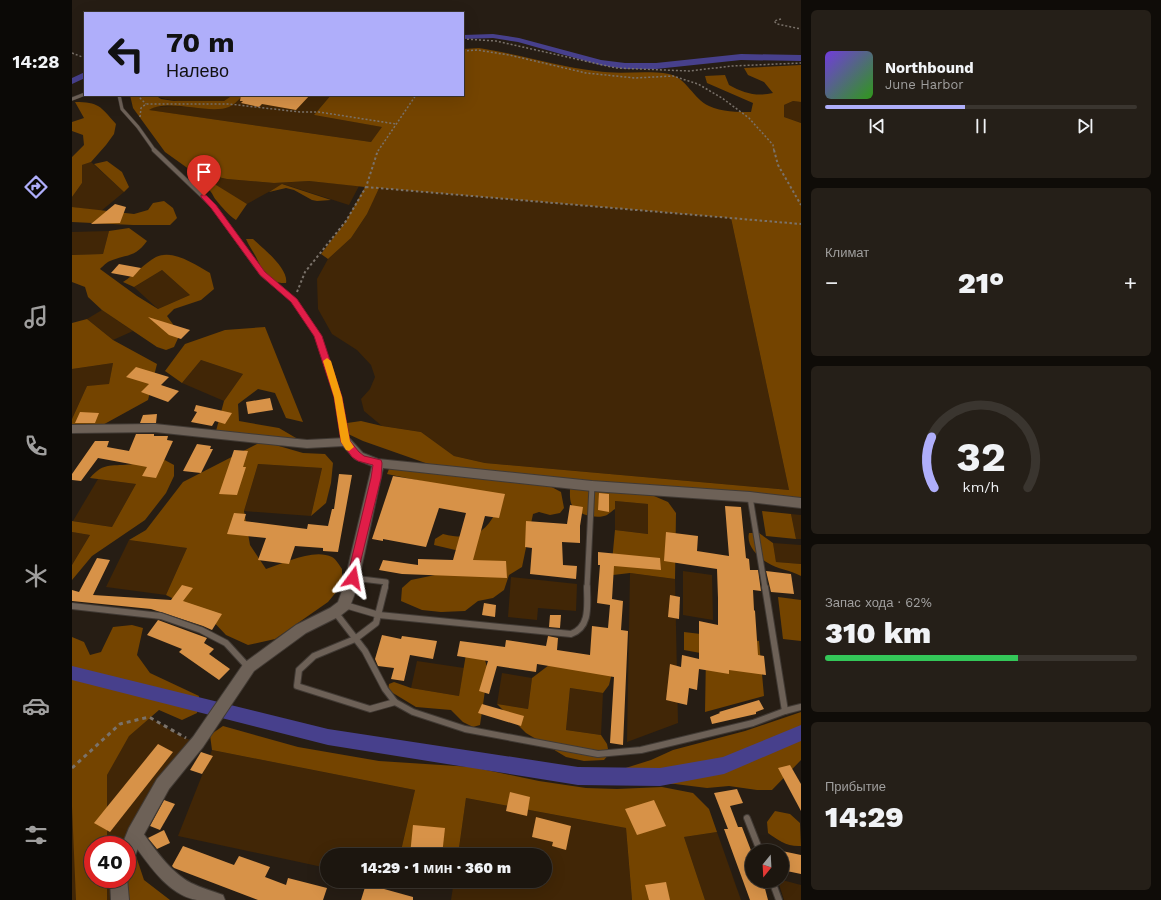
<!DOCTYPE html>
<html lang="ru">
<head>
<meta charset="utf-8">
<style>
  body { margin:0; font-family:"Work Sans",sans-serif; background:#251f18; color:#f1f3f6; height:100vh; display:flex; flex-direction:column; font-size:15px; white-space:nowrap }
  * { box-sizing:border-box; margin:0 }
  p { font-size:13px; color:#a09f9e }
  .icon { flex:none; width:22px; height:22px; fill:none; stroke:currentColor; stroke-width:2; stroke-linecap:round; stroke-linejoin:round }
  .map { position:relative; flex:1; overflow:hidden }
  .side { display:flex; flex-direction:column; gap:10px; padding:10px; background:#0f0c08; width:360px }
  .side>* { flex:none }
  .banner { position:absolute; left:12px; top:12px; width:380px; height:84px; border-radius:0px; box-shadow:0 4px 16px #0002,0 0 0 1px #3a352f; background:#afaefa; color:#111; overflow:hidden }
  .needle { width:26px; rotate:198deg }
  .controls { position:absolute; left:673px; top:844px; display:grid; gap:8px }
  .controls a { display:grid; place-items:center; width:44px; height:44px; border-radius:50%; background:#1c160f; box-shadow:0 4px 16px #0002,0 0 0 1px #3a352f; font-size:20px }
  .speed { position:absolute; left:12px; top:836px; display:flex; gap:8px; font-size:20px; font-weight:700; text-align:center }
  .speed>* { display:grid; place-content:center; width:52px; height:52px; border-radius:50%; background:#1c160f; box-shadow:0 4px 16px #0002,0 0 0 1px #3a352f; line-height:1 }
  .speed .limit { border:6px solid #d22; background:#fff; color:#111 }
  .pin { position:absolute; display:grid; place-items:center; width:34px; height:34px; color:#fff; margin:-41px -17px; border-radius:50% 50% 50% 0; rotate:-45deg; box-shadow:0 0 4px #0007 }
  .pin .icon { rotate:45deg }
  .me { position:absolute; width:44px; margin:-22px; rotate:13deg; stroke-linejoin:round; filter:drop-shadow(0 0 3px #0008) }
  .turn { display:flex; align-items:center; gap:14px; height:84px; padding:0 16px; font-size:18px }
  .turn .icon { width:52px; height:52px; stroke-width:2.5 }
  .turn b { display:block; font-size:28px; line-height:34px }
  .big { font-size:30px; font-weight:800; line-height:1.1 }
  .side .widget { flex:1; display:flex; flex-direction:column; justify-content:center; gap:6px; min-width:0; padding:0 14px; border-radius:6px; background:#251f18 }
  .side .dial { align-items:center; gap:0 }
  .dial svg { height:104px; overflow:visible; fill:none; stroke:#3a352f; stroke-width:7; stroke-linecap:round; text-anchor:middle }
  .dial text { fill:#f1f3f6; stroke:none }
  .song { display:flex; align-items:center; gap:12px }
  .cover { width:48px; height:48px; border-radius:6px; background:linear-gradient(135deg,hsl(260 70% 55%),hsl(110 70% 35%)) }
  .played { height:4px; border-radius:2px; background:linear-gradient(90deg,#afaefa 45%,#3a352f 45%) }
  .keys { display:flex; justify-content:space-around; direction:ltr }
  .heat { display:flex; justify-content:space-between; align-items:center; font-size:22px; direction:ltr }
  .charge { height:6px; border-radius:3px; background:linear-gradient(90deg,#34c759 62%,#3a352f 0) }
  .trip { position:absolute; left:248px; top:848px; width:232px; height:40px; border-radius:20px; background:#1c160f; box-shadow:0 4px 16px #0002,0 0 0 1px #3a352f; font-weight:800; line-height:40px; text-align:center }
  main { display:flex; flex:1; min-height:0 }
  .tab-bar { display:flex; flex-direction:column; width:72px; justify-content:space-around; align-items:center; background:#0b0906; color:#a09f9e }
  .tab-bar .icon { width:28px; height:28px }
  .tab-bar .on { color:#afaefa }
  .tab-bar b { font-size:18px; color:#f1f3f6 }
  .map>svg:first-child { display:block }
  .green { fill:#412606; fill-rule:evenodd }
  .forest { fill:#744400 }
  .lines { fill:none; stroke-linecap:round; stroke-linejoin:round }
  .canal { fill:#47408c; fill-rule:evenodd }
  .building { fill:#d79248 }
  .service-far3-casing { stroke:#413a34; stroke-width:4 }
  .service-far2-casing { stroke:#413a34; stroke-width:5.5 }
  .service-far1-casing { stroke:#413a34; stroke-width:7 }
  .service-casing { stroke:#413a34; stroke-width:8 }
  .minor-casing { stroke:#413a34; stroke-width:2 }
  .tertiary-casing { stroke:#413a34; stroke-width:2 }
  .path-far2 { stroke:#7a726a; stroke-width:1.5; stroke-dasharray:2 2; stroke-linecap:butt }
  .path-far1 { stroke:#7a726a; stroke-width:2; stroke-dasharray:2.5 2.5; stroke-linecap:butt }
  .path { stroke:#7a726a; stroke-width:3; stroke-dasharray:4 4; stroke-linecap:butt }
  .service-far3 { stroke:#6d6157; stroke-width:3 }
  .service-far2 { stroke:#6d6157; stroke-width:4 }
  .service-far1 { stroke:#6d6157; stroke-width:5 }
  .service { stroke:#6d6157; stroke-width:6 }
  .minor { fill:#6d6157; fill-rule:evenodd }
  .tertiary { fill:#6d6157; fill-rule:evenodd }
  .route { fill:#e11d48; stroke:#92132f }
  .slow { fill:#f59e0b }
</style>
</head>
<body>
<main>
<nav class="tab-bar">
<b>14:28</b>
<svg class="icon on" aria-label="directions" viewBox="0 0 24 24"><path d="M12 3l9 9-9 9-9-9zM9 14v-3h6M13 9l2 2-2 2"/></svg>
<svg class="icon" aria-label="music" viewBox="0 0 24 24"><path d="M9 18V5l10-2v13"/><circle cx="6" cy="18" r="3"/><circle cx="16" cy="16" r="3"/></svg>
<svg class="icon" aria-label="phone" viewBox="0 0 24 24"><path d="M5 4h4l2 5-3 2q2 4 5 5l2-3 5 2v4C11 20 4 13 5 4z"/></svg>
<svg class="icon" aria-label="climate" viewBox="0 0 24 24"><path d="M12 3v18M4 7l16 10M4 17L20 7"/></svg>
<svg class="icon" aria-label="car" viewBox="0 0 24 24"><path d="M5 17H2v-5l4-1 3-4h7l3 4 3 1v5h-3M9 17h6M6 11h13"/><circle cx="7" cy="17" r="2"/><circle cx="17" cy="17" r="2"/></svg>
<svg class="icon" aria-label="filters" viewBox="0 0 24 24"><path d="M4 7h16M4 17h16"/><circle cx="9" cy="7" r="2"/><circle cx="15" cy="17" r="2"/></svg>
</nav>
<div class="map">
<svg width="729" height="900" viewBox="0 0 729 900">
  <rect width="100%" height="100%" fill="#261d14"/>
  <!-- green -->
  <g class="green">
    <path d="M83 95H161C158 98 155 101 151 101 136 103 94 103 83 95Z"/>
    <path d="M172 95H259L242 115 311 127 299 142 76 110 81 107 102 106 146 108 157 107Z"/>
    <path d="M721 101 729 102V123L712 117V105Z"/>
    <path d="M19 162 52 192 29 211 0 207V197L10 183V165Z"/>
    <path d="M121 172 155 179 202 183 237 181 287 186 277 205 211 184 175 204Z"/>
    <path d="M306 188 659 218 717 490 413 463 382 456 349 432 310 426 292 411 289 399 298 389 303 377 299 365 285 350 260 334 246 309 245 279 256 259 279 238 295 214Z"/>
    <path d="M37 231 31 254 0 255V232Z"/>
    <path d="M90 270 118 295 86 309 62 287Z"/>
    <path d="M30 310 61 331 41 340 15 319Z"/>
    <path d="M129 360 171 374 152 401 110 383Z"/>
    <path d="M41 363 37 385 15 386 0 419V369Z"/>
    <path d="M186 464 250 468 239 516 172 511Z"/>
    <path d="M26 479 64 484 40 527 1 521Z"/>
    <path d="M543 501 576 504V534L543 530Z"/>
    <path d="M719 514 729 515V539H724Z"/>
    <path d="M0 532 18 535 0 565Z"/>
    <path d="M57 540 115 548 94 595 34 587Z"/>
    <path d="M701 543 729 545V564L704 562Z"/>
    <path d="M611 571 640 575 641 620 611 615Z"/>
    <path d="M558 573 603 579 606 723 555 742Z"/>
    <path d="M439 577 505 584 504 611 466 608 465 620 436 617Z"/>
    <path d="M345 661 392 668 387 696 339 688Z"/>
    <path d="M430 673 460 678 456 709 425 704Z"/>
    <path d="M498 688 531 693 529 735 494 730Z"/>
    <path d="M77 717 110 737 121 741 71 834 56 875 55 900H0V768ZM21 845H55V879H21Z"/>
    <path d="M140 750 343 790 328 855H255V868L106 836Z"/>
    <path d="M394 798 554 828 560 900H379L382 881H473V855H386Z"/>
    <path d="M645 832 669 900H633L612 837Z"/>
    <path d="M710 880 729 885V900H712L706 881Z"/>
  </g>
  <!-- forest -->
  <g class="forest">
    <path d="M407 48C446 54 484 66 524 71 548 75 573 70 597 74 615 78 621 99 637 106 650 112 665 112 679 112L681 103 635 83 633 76 653 75 657 85C671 93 685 97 701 93L692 82 676 75 672 68 729 65V102L721 101 712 105V117L729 123V507L362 466 291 441 274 433 275 423 289 421 310 426 349 432 382 456 413 463 717 490 659 218 307 188 295 214 279 238 256 259 249 254 274 221 293 187 237 181 202 183 155 179 123 172 175 204 164 220C156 215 150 207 144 200 141 197 141 193 137 190 131 185 121 182 119 173L121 172 93 152 61 108 58 95H83L89 99 102 101H152L161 95H172C167 99 162 105 157 107 137 115 97 98 77 110L299 142 310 127 242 115 259 95H391V49Z"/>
    <path d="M3 102C27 102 28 106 44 124L42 134 34 145 19 162 10 165V183L0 197V157L12 145 11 135 0 131V122L12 118Z"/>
    <path d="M35 161 50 172 57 187 52 192 22 164Z"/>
    <path d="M210 184 259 200 245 201 240 200 222 190 214 188 197 192Z"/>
    <path d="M92 201 101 208 105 218 98 225H61L0 222V207L62 214 76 210 81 203Z"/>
    <path d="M57 228 75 241C63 258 54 254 38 261 35 262 31 266 28 269L65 296 86 309 118 295 90 270 62 287 51 282C62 275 73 263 84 257 102 249 123 265 138 273L142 289 129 300 102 309 95 316 108 334 102 347 94 350 85 347 30 310 16 297 13 287 0 282V255L31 254 37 231Z"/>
    <path d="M174 239H181C191 248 217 269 214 283 197 284 190 269 184 257 181 251 177 246 174 239Z"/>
    <path d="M15 319 41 340 85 364 76 400 27 427H0V419L15 386 37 384 41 363 0 369V323Z"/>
    <path d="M193 327 231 422 214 418 203 393 186 389 166 404 167 421 207 428 224 438 218 443 144 431 152 401 171 374 129 360 110 383 93 371 113 344 153 330Z"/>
    <path d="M187 443 200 444 231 453 253 454 261 463 259 483 254 503 239 516 250 468 186 464 172 511 178 545 194 569C212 563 242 548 260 557 264 559 268 566 270 569V585L256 602 203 639 176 645 154 635 136 616 94 595 115 548 57 540 74 530 111 482Z"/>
    <path d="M89 458 102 465V476L94 493 73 520 20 556 0 580V565L18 535 0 532V521L40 527 64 484 18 478C32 461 41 467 61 464 70 463 79 460 89 458Z"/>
    <path d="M323 466 474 484 489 492 492 508 488 513 478 515 467 512 461 514 450 567 437 575 432 590 421 598 406 601 393 611 369 612 350 610 329 601 330 588 339 580 387 570 392 552 362 545 363 539 371 534C408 543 416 528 432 498L315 474 317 469Z"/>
    <path d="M498 487 582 496 596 502 604 513 603 579 558 573 541 575 539 572 543 530 576 534V504L543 501V509C541 510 538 513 535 515 527 519 509 516 502 508 497 503 498 494 498 487Z"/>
    <path d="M690 511 719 514 724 539 694 536Z"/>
    <path d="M677 533H687L701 543 704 562 729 564V576C718 570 705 569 696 563 686 557 674 546 677 533Z"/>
    <path d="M706 597 729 600V641L711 639Z"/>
    <path d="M60 625 71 628 65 655 78 673 127 696 125 713 110 720 87 710 57 736 35 775V845H21V879H35V900H4L0 807V637L12 642 18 655 29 652 41 627Z"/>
    <path d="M612 632 687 641 692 696 633 712 634 654 612 650Z"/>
    <path d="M394 654 412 657 416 670 408 725 401 727 391 722 379 710 344 707 316 690 317 684 322 682 339 688 387 696Z"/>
    <path d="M481 662 541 669 537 685 531 693 498 688 494 730 529 735 535 744 537 754 532 760 512 761 494 757 454 733 425 704 456 709 460 678Z"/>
    <path d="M729 712V760L700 790H685L657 786 635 788 603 784H543L540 781 544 771 579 760 601 750 673 731Z"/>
    <path d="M151 726 226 747 307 761 400 767 467 781 514 788 545 789 590 787 621 793 637 809 645 832 612 837 633 900H560L554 828 394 798 386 855H328L343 790 140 750 138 735Z"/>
    <path d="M703 811 718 814 728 823 729 846C715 847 706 840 696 833L695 822Z"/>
    <path d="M60 855 64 856 72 880 98 900H53L56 875Z"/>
  </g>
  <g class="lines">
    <!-- canal -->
    <g class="canal">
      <path d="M421 34 447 38 529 60 553 63H584L669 54 729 55V61L669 60 584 69H553L528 65 446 42 421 38 391 39V35Z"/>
      <path d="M13 72V78L0 84V78Z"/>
      <path d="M0 666 256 729 506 767 588 768 651 757 729 725V741L652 774 588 786 506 785 256 745 0 680Z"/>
    </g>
  </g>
  <!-- building -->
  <g class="building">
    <path d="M169 95H238L224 110 190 104 187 107 169 103 171 101H168Z"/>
    <path d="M43 204 54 207 48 223 19 224Z"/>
    <path d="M47 264 69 268 61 277 39 273Z"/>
    <path d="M76 317 118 330 109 339 97 335Z"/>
    <path d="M64 367 97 377 89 385 107 391 96 402 69 392 77 384 54 377Z"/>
    <path d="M198 398 201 410 176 414 174 402Z"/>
    <path d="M124 405 160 413 153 424 143 421 140 426 119 422 125 412 122 411Z"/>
    <path d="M8 412 27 413 23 423H3Z"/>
    <path d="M85 414 84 423H68L71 415Z"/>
    <path d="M64 434H82V436H96L95 440 101 441 84 478 70 476 75 467 26 458 9 481 0 480V474L23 441H37L35 447 57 451Z"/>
    <path d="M125 444 139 446 138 449H141L129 473 111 471Z"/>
    <path d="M162 450 176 451 171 467H174L165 495 147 494Z"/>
    <path d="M267 474 280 475 266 552 251 551V548L223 546 217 564 186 560 194 538 155 534 162 513 174 514 172 521 235 529 236 524 256 526 260 509H262Z"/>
    <path d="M321 476 433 494 427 518 413 516 401 560 434 561 435 578 330 574 307 570 311 560 346 565V559L381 560 394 513 367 508 354 547 311 539V541L300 539Z"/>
    <path d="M527 493 537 494V512L526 510Z"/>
    <path d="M498 505 511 507 508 526V543L490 542 491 565 505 566 504 579 458 574 460 548 453 547 454 521 495 524Z"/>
    <path d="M653 506 669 507 674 558 677 559 678 570H686L689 591 681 590 682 610 683 611 686 655 692 656 694 675 657 670V674L627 669 625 690 617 688 615 705 594 700 598 664 609 667 610 655 627 659V621L646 625V598L645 569 592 561 594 532 626 536 625 551 657 556Z"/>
    <path d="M526 552 588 558 589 570 542 566 540 599 551 601 549 630 556 631 551 745 538 743 542 677 465 664 464 672 425 666 417 694 407 691 416 661 385 656 388 641 433 647 434 640 474 646 476 636 486 638 485 650 518 655 520 626 536 628 538 605 525 603 528 565H526Z"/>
    <path d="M25 558 38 560 21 595 99 600 110 585 121 588 111 601 150 614 140 630 131 626 79 609 0 601V590L7 592Z"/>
    <path d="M694 571 719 574 722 594 699 592Z"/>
    <path d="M598 595 608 597 607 619 596 617Z"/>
    <path d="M412 603 424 605 423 617 410 615Z"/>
    <path d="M478 615H489L488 628 477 627Z"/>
    <path d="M86 620 135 638 132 643 142 649 137 654 158 669 147 680 107 652 110 649 75 635Z"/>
    <path d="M310 635 329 639 330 636 365 641 361 659 338 655 332 681 319 679 322 668 306 666 303 659Z"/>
    <path d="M687 700 692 709 684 712V714L640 724 638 717 648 713 647 712Z"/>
    <path d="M410 704 452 716 449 726 406 713Z"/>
    <path d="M86 744 101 752 38 832 22 823Z"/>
    <path d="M129 752 141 756 130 774 118 770Z"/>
    <path d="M718 765 729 784V811L706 768Z"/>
    <path d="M665 789 671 803 658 806 666 827H670L680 853V881H691L696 900H678L652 829H656L642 793Z"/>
    <path d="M438 792 458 797 455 816 434 811Z"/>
    <path d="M92 800 103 804 88 830 78 826Z"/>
    <path d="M582 800 594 826 565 835 553 809Z"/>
    <path d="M464 817 499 826 494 850 480 846 481 842 460 837Z"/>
    <path d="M341 825 373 828 370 855H338Z"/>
    <path d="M92 830 98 843 85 849 76 838Z"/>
    <path d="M111 846 162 865 167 856 198 867 193 877 214 885 216 878 255 888 251 900H186L102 868 100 866Z"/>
    <path d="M710 851 729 855V874L710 870Z"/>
    <path d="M594 882 598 900H577L573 885Z"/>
    <path d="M294 884 341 897V900H289Z"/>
  </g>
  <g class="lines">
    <!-- service-far3 casing -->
    <g class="service-far3-casing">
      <g id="service-far3">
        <path d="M47 95 50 109 66 127 83 151"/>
        <path d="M0 99 13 94"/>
      </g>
    </g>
    <!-- service-far2 casing -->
    <g class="service-far2-casing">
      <path id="service-far2" d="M82 150 141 206 190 274 222 300 246 336 248 343"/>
    </g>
    <!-- service-far1 casing -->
    <g class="service-far1-casing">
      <g id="service-far1">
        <path d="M248 342 266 397 274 442"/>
        <path d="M678 497 693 588"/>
        <path d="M281 578 314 582 313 588"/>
        <path d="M515 588 520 486"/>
      </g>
    </g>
    <!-- service casing -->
    <g class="service-casing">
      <g id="service">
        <path d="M313 587 304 623 283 639 242 656 227 670 225 686 298 709 323 702"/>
        <path d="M693 587 713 711"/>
        <path d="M273 605 307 615 499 634C519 627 515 604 515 587"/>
        <path d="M0 606 89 616 129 630 154 643 176 667"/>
        <path d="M263 612 293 651 313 689 323 702 341 712 393 729 526 754 569 750 681 723 713 711 729 707"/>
        <path d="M675 818 688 851"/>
        <path d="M700 881 707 900"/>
      </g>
    </g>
    <!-- minor casing -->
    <g class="minor-casing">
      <path id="minor" d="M63 827 68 829C83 849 97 871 119 883 129 888 141 891 151 895L153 900C144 900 134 900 125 900 95 895 75 862 58 839L56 834 58 829Z"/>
    </g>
    <!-- tertiary casing -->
    <g class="tertiary-casing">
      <g id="tertiary">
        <path d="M83 424 235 440 274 438 278 439 291 453 306 459 520 481 678 492 729 498V508L678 502 520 491 311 468 285 588 277 609 268 616 234 633 182 671 131 747 97 789 70 838 61 861 55 863V845H50L57 828 85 779 121 737 172 663 224 625 258 608 266 602 271 588 300 466 283 459 271 446 235 448 83 432 0 433V425Z"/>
        <path d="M55 878 57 900H39L38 879H55Z"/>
      </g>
    </g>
    <!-- path-far2 -->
    <g class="path-far2">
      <path d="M709 19 702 21 705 24 729 29"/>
      <path d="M391 39 424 41 544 68 617 71 660 66 729 63"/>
      <path d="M391 51 405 50 437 55 514 73 563 78 601 76 626 84 650 98 677 118 701 145 702 151"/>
      <path d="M0 53 13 58"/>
      <path d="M65 95 74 104"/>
      <path d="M68 117 69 108 74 104H157L228 112H247L324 124"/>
      <path d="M306 151 344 95"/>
    </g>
    <!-- path-far1 -->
    <g class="path-far1">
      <path d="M702 150 706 165 729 205"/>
      <path d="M294 187 729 224"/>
      <path d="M225 292 233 272 274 221 294 187 306 150"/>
    </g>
    <!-- path -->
    <path class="path" d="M0 768 48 724 77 717 114 738"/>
    <!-- service-far3 -->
    <use href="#service-far3" class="service-far3"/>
    <!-- service-far2 -->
    <use href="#service-far2" class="service-far2"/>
    <!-- service-far1 -->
    <use href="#service-far1" class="service-far1"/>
    <!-- service -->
    <use href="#service" class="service"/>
    <!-- minor -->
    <use href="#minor" class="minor"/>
    <!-- tertiary -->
    <use href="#tertiary" class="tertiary"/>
  </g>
  <!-- route -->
  <path class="route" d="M129 195H134L144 205 193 272 225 299 250 336 270 397 278 441 287 452 292 456 309 460 310 463 309 478 284 580H277L275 578 299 478 301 465 286 461 280 457 269 442 262 397 242 336 219 302 188 275 139 208 129 197Z"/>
  <!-- slow -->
  <path class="slow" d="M255 358 259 361 270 397 278 441 282 447 277 451 274 450 269 442 262 397 251 361Z"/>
</svg>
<div class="controls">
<a><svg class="needle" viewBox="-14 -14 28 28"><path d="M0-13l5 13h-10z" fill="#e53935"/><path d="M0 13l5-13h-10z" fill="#a09f9e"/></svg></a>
</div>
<div class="speed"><div class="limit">40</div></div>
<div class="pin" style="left:132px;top:196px;background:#d93025"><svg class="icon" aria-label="arrive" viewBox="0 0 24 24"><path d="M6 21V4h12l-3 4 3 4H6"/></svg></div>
<svg class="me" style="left:281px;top:578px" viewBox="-20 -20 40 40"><path d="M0-17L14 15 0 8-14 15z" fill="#e11d48" stroke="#fff" stroke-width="4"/></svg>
<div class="trip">14:29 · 1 мин · 360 m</div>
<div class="banner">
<div class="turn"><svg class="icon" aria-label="left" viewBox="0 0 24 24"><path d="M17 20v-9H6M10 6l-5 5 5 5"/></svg><div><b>70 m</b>Налево</div></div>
</div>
</div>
<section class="side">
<div class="widget">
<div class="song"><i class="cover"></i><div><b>Northbound</b><p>June Harbor</p></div></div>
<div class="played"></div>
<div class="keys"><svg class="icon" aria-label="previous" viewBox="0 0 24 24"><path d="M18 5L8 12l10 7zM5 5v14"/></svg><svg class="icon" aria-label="pause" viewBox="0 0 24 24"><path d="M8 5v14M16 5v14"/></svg><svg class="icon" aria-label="next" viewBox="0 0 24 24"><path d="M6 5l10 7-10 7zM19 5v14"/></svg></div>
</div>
<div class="widget"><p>Климат</p>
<div class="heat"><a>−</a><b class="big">21°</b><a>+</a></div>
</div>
<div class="widget dial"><svg viewBox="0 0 100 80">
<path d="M14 69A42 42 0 1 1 86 69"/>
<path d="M14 69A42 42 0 0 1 12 30" stroke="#afaefa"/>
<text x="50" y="56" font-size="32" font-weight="700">32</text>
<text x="50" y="72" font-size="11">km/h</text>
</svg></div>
<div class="widget"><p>Запас хода · 62%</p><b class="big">310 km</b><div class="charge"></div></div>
<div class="widget"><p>Прибытие</p><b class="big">14:29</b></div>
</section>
</main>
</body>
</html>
